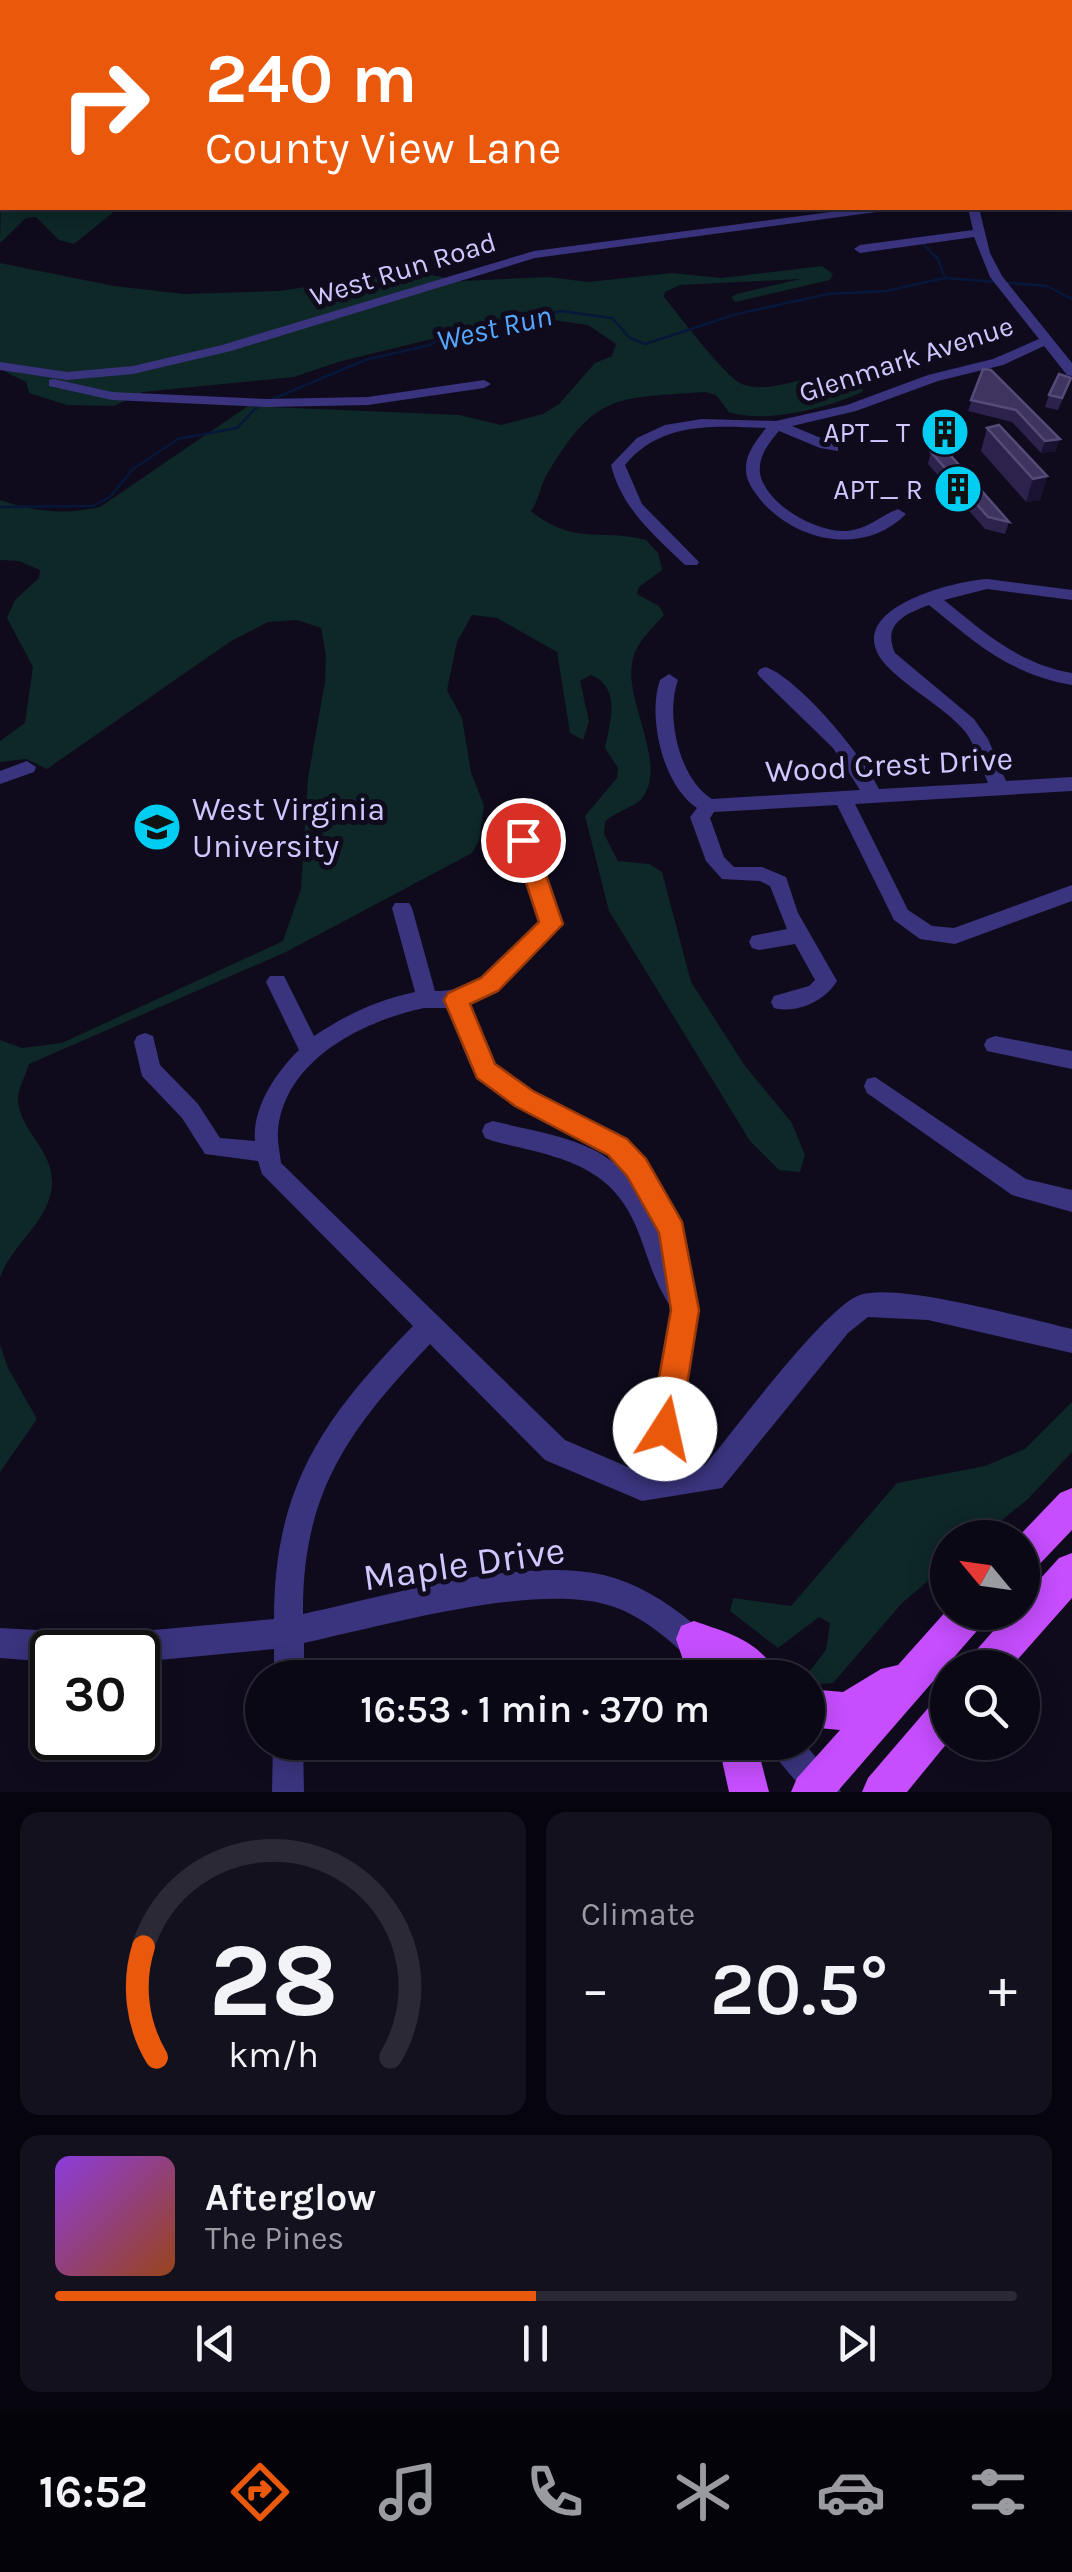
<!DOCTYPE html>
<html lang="en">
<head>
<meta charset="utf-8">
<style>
  body { margin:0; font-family:Karla,sans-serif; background:#14111f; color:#f1f3f6; height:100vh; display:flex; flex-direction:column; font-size:38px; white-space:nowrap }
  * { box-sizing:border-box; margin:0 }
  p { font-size:32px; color:#9a9aa1 }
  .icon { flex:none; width:55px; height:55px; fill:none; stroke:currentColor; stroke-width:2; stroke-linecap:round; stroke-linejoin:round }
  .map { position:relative; height:1792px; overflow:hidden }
  .side { display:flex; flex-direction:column; gap:20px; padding:20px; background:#06040c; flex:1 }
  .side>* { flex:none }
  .hud { position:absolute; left:0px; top:0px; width:1072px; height:210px; box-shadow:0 5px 25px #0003,0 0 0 2px #2b2935; background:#ea580c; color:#fff; overflow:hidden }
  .needle { width:65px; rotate:299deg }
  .buttons { position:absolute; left:930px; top:1520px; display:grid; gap:20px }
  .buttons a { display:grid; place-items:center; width:110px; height:110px; border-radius:50%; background:#0b0816; box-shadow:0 5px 25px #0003,0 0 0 2px #2b2935; font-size:50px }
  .speed { position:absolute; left:30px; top:1630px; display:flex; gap:20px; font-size:50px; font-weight:700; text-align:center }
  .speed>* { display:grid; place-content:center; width:130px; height:130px; border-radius:50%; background:#0b0816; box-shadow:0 5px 25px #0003,0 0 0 2px #2b2935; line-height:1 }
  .speed .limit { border:5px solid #111; border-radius:15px; background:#fff; color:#111 }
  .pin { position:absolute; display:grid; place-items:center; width:85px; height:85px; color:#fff; margin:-42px; border:5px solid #fff; border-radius:50%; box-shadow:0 2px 10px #0007 }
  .me { position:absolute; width:110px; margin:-55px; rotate:10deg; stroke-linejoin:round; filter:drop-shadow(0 0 8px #0008) }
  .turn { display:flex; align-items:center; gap:35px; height:210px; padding:0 40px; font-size:45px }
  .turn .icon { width:130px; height:130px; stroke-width:2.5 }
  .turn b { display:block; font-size:70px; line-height:85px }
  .big { font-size:75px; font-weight:600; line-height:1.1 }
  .side .card { flex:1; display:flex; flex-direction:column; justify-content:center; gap:15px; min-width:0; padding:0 35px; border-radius:20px; background:#14111f }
  .side .dial { align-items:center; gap:0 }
  .dial svg { height:260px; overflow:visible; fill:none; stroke:#2b2935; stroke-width:7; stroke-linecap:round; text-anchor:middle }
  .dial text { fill:#f1f3f6; stroke:none }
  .song { display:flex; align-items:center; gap:30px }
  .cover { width:120px; height:120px; border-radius:15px; background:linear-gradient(135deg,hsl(270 70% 55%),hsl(20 70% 35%)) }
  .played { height:10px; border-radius:5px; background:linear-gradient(90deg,#ea580c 50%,#2b2935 50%) }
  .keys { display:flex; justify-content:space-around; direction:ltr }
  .heat { display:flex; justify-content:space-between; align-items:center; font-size:55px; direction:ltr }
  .side .tiles { flex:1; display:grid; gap:20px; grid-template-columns:1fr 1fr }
  .card:last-child { grid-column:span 2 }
  .trip { position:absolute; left:245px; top:1660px; width:580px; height:100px; border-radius:50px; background:#0b0816; box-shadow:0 5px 25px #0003,0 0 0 2px #2b2935; font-weight:600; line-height:100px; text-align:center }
  .tab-bar { display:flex; height:160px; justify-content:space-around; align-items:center; background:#040309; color:#9a9aa1 }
  .tab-bar .icon { width:70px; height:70px }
  .tab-bar .current { color:#ea580c }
  .tab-bar b { font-size:45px; color:#f1f3f6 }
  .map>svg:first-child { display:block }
  .green { fill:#0e2727 }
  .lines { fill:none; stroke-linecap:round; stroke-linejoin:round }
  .stream { stroke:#07173a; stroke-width:2.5 }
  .minor { fill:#3a347e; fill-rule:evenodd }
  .major { fill:#c64eff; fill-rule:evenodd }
  .wall { fill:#2c224c }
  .shaded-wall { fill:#191231 }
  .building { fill:#3e345f; stroke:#554b78; stroke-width:2.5 }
  .route { fill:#ea580c; stroke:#983908; stroke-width:2.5 }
  .labels { text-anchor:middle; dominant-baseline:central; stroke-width:10; stroke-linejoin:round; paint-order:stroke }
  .far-street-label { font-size:28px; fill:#d0c7ff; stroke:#0f0b1d }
  .far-poi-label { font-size:28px; fill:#d0c7ff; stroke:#0f0b1d; text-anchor:end }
  .far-water-label { font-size:30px; font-style:italic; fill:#55a7ff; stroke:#0f0b1d }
  .street-label { font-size:32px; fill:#d0c7ff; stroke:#0f0b1d }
  .poi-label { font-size:32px; fill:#d0c7ff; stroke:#0f0b1d; text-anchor:start }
  .near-street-label { font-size:38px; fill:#d0c7ff; stroke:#0f0b1d }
</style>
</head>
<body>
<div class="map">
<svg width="1072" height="1792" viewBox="0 0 1072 1792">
  <rect width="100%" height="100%" fill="#0f0b1d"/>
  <!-- green -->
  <g class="green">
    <path d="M2 145V208L116 210 74 244 59 240 36 217 26 218 0 243Z"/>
    <path d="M0 263 114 286 184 294 279 291 413 271 461 281 549 277 588 282 672 273 721 278 822 266 833 274 830 280 735 302 731 297 737 294 800 279 680 285 665 292 664 297C679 315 725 377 742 384 774 398 824 361 865 381L862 392C828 408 766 424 729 412L716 395 706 392C615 398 595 393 546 476 540 487 539 500 531 511 574 546 601 528 646 540L658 553 662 570 639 587 637 594 659 606 664 615C652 629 637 641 633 659 622 698 668 762 643 797 635 808 615 811 605 822L604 834 618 861 649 864 662 872 691 982 745 1066 792 1123 805 1155 800 1172 779 1170 750 1141 609 911 585 816 617 778 618 768 605 748C610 722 622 688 591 675L580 681 589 721 583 740 570 733 557 652 497 618 472 615 457 642 447 690 462 718 471 772 484 806 479 841 472 853 286 952 29 1064C26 1075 17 1090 18 1101 21 1133 54 1150 52 1185 49 1223 11 1244 0 1278V1040L22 1048 62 1043 283 941 301 889 308 778 325 682 326 655 321 628 297 620 268 622 231 641 47 769 26 759 0 762V741L25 723 33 667 7 618 15 600 39 578 40 570 19 561 0 560V500C34 512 65 515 100 507L248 406 459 415 501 425 543 414 559 404 595 363 612 356 616 344 588 325 525 316 338 362 294 377 143 392 114 406 67 405 29 393 26 382 0 369Z"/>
    <path d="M0 1345 8 1368 37 1419 0 1472Z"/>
    <path d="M1072 1402V1452L1028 1499 981 1537 948 1538 947 1565 902 1603 833 1683 808 1685 805 1677 826 1650 830 1623 819 1617 778 1648 730 1611 733 1598 791 1606 897 1483 985 1466 1025 1449Z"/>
  </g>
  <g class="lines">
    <!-- stream -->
    <g class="stream">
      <path d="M922 243 938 259 945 278"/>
      <path d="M268 401 365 360 430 345 452 332 505 325 561 311 612 318 630 338 645 344 737 314 796 301 828 294 886 291 945 278 1047 286 1072 299"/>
      <path d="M0 507 93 506 110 497 133 469 178 439 237 428 260 404"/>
    </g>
    <!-- minor -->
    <g class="minor">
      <path d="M850 0H861L862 2H852Z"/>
      <path d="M1072 35V46L1070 45Z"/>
      <rect x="1070" y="199" width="2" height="6"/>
      <path d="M862 208H890L884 211 535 258 231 351 133 374 67 380 0 370V362L67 372 133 366 222 345 534 251Z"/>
      <path d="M968 208H979L990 253 1002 276 1072 363V376L1067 375 1044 346 1003 365 938 381 856 411 792 426 838 445V451L820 448 779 431C769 443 758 456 760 473 765 505 818 533 847 531 868 529 880 516 898 509L906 514C865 555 801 543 764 504 756 494 746 483 746 470 745 453 757 440 766 428 714 426 661 421 625 465L642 504 699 562 697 565H685C654 535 622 509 611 465L637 438 665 425 702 419 776 421 847 405 928 375 993 359 1039 339 990 277 974 237 860 253 854 249 860 245 973 230Z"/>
      <path d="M54 379 112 392 267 399 368 397 484 380 491 384 484 388 368 405 267 407 112 400 49 386V380Z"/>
      <path d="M987 579 1072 590V600L987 589 944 600C985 633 1019 664 1072 673V685C1008 673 978 645 929 605 905 614 882 624 895 653L974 719 988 739 1006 781 1072 777V791L855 804 908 910 932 926 954 928 1072 885V901L955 944 920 939 894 920 837 805 714 812 710 818 724 857 734 867H762L786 877 798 913 837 981C825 1001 797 1014 774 1008L771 1002 774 996 809 986 815 980 795 944 759 950 752 948 749 942 752 936 787 929 770 886 760 881 722 879 706 861 690 817 697 808C663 786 647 717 660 680L669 674 678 680C665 715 679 779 712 799L860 790 833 748 760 677 757 673 760 669 766 667C800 680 862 755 879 789L988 783C980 764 975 741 961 727 940 704 894 680 879 656 850 607 954 581 987 579Z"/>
      <path d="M27 761 36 767 34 772 0 784V771Z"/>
      <path d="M523 834 533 841 562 924 496 991 469 1004 494 1065 532 1091 626 1140 645 1160 684 1231 698 1309 678 1429 662 1471 705 1465C733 1432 826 1306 860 1295 898 1282 1028 1319 1072 1329V1353L928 1320 868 1317 848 1333 722 1488 642 1501 545 1460 430 1344C349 1429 302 1492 303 1614 388 1596 519 1556 604 1575 636 1583 666 1601 691 1622 709 1637 732 1655 742 1678H707C681 1649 646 1616 608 1605 531 1583 383 1626 304 1643V1678H274V1649L138 1662V1652H52V1662L0 1658V1628L109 1634 274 1619C274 1487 323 1418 413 1326L262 1174 258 1161 205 1154 182 1118 142 1076 134 1042 137 1036 145 1033 153 1036 160 1065 198 1104 220 1138 255 1141C252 1108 276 1072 299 1050L266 982 270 976H284L314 1036C346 1015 377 1000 415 992L392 908 395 903H409L412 908 435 991C481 992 510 952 541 922L513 841ZM424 1008H450C456 1026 467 1067 480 1079 521 1119 606 1132 633 1182 600 1138 543 1134 493 1121L485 1124 482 1131 485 1138 493 1141C551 1156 608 1161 635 1224 649 1257 651 1277 672 1309L652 1429 635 1470 565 1440 281 1163C280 1153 277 1141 278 1131 284 1060 363 1021 424 1008Z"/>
      <path d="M995 1036 1072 1051V1069L987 1051 984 1045 987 1039Z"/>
      <path d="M875 1077 1026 1179 1072 1190V1212L1012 1195 867 1093 864 1086 867 1079Z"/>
      <path d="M273 1742H303L304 1792H272Z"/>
      <path d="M768 1742H803L836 1781 841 1792H805L772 1753Z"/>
    </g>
    <!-- major -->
    <g class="major">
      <path d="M1072 1488V1530L1034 1570 1022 1575V1538H1017L1060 1493Z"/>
      <path d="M1072 1553V1598L1010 1668H967L972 1655 1010 1612H1022V1599L1059 1558Z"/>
      <path d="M948 1609V1612H987L982 1625 837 1792H791L797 1778 840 1730 808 1727V1689L843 1692 881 1669 898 1665Z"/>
      <path d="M694 1621C728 1633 763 1641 778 1678H733L723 1668 726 1678H689L676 1639 681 1626Z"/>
      <path d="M948 1694V1742L907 1792H862L868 1778 935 1700Z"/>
      <path d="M718 1742H756L769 1792H729Z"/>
    </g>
  </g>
  <!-- wall -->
  <g class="wall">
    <path d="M983 369 1056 451 1041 453 1012 422 968 411Z"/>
    <path d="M1067 389 1058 410 1045 407 1049 395Z"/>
    <path d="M987 428 1047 476 1040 500 1026 502 981 451Z"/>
    <path d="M931 452 1009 522 1005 534 985 529 928 464Z"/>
  </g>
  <!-- shaded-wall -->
  <g class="shaded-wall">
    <path d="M1060 439 1056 451 1041 453 1045 441Z"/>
    <path d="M1047 476 1040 500 1026 502 1033 479Z"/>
  </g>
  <!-- building -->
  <g class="building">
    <path d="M983 369 991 370 1060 439 1045 441 1016 410 971 400Z"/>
    <path d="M1059 374 1071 378 1062 398 1049 395Z"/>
    <path d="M999 425 1047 476 1033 479 987 428Z"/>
    <path d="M945 449 1009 522 988 517 931 452Z"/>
  </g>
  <!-- route -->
  <path class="route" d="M523 833 534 840 563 924 498 991 470 1004 495 1064 533 1091 627 1139 646 1159 682 1222 699 1310 680 1429 676 1440 665 1444 655 1440 650 1429 671 1310 659 1233 627 1176 608 1155 515 1106 477 1078 444 1000 448 993 481 978 539 922 512 840Z"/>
  <!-- icons -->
  <defs>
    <g id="building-disc" transform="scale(2.5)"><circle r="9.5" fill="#00cdf2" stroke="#0f0b1d"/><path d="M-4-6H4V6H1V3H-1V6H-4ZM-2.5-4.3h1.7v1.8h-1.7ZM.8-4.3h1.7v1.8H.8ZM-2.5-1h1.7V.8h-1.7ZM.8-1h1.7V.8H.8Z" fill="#111"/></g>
    <g id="university-disc" transform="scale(2.5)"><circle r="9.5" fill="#00cdf2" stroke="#0f0b1d"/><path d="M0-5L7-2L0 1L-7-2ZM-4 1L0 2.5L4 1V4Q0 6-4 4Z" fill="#111"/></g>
  </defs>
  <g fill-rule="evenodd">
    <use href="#building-disc" x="945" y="432"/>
    <use href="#building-disc" x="958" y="489"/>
    <use href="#university-disc" x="157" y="827"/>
  </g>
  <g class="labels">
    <!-- far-street labels -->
    <g class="far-street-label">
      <text transform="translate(403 269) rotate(-17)">West Run Road</text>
      <text transform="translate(906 359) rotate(-18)">Glenmark Avenue</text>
    </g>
    <!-- far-poi labels -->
    <g class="far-poi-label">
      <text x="910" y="432">APT_ T</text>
      <text x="923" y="489">APT_ R</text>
    </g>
    <!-- far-water labels -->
    <g class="far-water-label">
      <text transform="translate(494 328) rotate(-13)">West Run</text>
    </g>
    <!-- street labels -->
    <g class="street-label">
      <text transform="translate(889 765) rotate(-3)">Wood Crest Drive</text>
    </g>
    <!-- poi labels -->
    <g class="poi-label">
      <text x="192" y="809">West Virginia<tspan x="192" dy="37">University</tspan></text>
    </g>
    <!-- near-street labels -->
    <g class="near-street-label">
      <text transform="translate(464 1564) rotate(-8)">Maple Drive</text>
    </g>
  </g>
</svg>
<div class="buttons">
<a><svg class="needle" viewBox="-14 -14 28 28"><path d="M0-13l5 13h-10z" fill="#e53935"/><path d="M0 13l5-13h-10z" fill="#9a9aa1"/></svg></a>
<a><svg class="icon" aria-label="search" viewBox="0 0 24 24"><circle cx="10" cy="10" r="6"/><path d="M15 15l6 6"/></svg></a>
</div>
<div class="speed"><div class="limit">30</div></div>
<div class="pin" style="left:523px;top:840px;background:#d93025"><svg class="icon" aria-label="arrive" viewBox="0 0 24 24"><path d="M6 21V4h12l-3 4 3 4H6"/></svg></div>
<svg class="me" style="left:665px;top:1429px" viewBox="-20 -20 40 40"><circle r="19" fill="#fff"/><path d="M0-13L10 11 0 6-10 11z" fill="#ea580c"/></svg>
<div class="trip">16:53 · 1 min · 370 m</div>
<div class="hud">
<div class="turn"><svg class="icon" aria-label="right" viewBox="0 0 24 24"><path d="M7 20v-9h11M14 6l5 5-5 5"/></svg><div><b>240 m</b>County View Lane</div></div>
</div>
</div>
<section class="side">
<div class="tiles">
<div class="card dial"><svg viewBox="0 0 100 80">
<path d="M14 69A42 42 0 1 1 86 69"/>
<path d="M14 69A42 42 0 0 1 10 35" stroke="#ea580c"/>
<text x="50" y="56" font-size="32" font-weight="700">28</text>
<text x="50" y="72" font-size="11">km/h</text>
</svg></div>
<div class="card"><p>Climate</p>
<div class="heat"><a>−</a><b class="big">20.5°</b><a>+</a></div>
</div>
<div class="card">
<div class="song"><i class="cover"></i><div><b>Afterglow</b><p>The Pines</p></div></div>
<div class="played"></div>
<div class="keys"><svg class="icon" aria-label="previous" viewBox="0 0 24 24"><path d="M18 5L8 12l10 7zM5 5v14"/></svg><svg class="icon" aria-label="pause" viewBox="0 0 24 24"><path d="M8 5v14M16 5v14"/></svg><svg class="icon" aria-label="next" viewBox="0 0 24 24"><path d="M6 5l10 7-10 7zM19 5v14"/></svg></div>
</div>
</div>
</section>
<nav class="tab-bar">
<b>16:52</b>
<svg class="icon current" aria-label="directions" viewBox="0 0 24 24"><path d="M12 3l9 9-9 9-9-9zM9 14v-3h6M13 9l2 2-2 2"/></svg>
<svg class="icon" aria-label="music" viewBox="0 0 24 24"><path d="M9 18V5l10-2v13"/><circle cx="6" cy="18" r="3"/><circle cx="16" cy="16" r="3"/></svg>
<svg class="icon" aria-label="phone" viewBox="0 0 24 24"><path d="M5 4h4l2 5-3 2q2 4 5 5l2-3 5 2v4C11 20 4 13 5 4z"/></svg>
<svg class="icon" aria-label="climate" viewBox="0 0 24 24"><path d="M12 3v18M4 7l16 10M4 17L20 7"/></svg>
<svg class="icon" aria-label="car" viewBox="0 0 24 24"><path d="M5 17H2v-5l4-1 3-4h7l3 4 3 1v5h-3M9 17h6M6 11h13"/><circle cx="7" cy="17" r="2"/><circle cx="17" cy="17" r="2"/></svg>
<svg class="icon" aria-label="filters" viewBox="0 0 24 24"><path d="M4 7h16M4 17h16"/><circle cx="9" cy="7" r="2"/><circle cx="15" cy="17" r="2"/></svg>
</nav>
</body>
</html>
